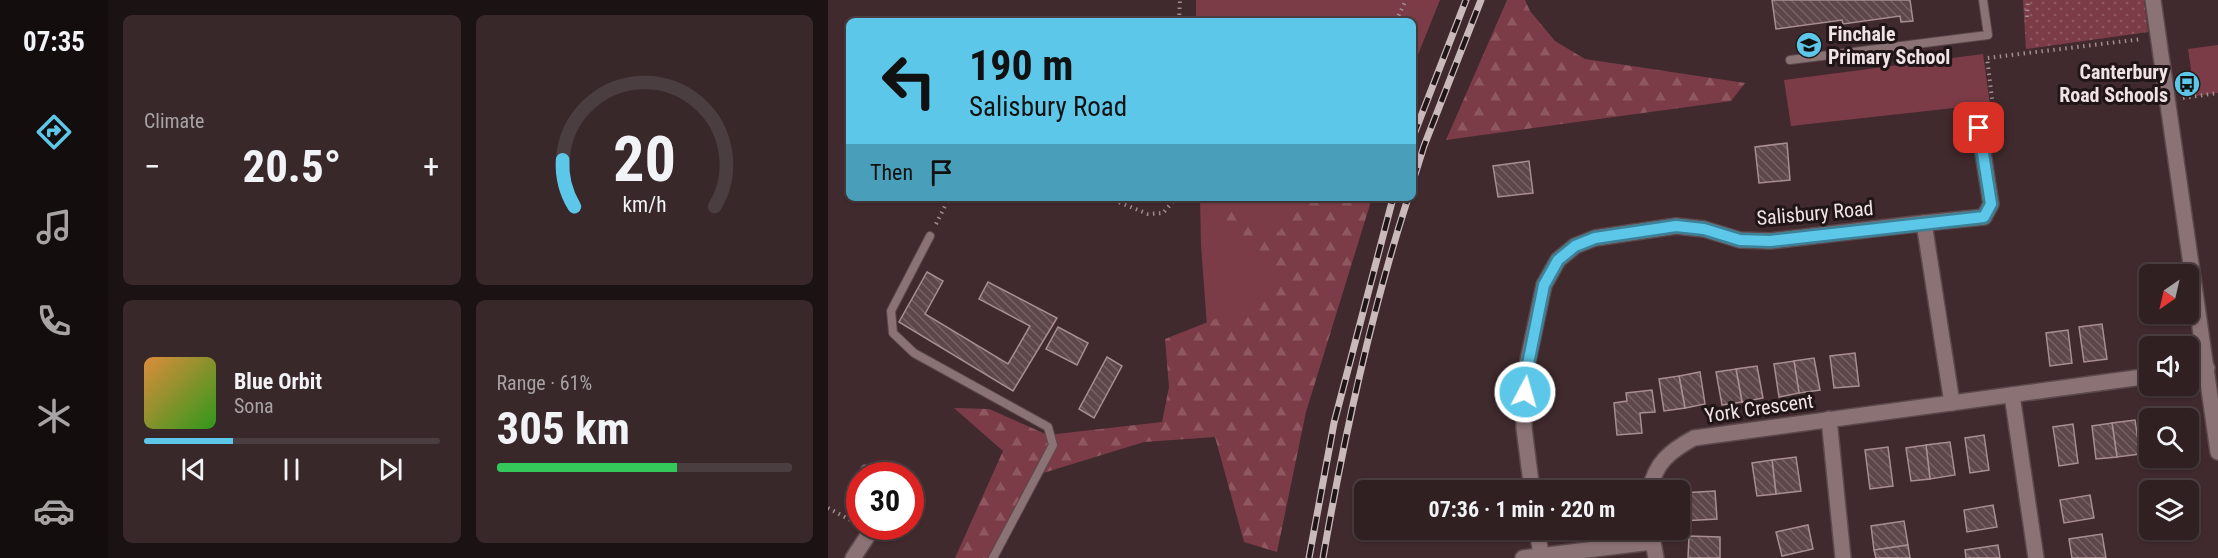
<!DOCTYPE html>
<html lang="en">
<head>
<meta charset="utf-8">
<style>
  body { margin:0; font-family:"Roboto Condensed",sans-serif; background:#38282a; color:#f1f3f6; height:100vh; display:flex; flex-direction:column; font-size:22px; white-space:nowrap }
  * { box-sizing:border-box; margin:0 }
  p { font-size:20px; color:#a8a3a5 }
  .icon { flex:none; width:33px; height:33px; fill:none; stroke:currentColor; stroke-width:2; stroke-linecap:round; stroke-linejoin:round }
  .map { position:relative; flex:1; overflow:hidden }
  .drawer { display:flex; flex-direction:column; gap:15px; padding:15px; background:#1a1213; width:720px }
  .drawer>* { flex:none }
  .top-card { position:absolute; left:18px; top:18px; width:570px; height:183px; border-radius:9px; box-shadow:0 2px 4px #0004,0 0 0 2px #4b3e40; background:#5cc7e8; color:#111; overflow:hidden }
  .needle { width:39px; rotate:214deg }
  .tools { position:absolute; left:1311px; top:264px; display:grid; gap:12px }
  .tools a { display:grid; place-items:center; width:60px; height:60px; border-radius:9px; background:#302022; box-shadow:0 2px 4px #0004,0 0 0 2px #4b3e40; font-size:30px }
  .speed { position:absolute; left:18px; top:462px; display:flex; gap:12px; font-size:30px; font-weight:700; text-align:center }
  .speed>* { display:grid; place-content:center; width:78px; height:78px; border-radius:50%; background:#302022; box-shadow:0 2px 4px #0004,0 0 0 2px #4b3e40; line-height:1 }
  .speed .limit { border:9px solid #d22; background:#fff; color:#111 }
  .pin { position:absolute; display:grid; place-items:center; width:51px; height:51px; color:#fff; margin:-26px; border-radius:12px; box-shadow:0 3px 9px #0006 }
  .me { position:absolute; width:66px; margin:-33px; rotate:6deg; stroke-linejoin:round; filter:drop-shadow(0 0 4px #0008) }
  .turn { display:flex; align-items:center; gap:21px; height:126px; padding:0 24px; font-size:27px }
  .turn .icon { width:78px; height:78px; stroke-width:2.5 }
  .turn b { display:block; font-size:42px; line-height:51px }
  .then { display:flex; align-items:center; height:57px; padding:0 24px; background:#0003; gap:12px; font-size:22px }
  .big { font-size:45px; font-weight:700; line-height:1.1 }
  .drawer .tile { flex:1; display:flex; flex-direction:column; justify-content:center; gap:9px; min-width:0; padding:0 21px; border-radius:9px; background:#38282a }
  .drawer .dial { align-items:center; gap:0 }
  .dial svg { height:156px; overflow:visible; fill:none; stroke:#4b3e40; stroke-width:7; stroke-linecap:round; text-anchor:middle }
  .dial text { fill:#f1f3f6; stroke:none }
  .song { display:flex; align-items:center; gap:18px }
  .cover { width:72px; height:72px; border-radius:9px; background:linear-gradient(135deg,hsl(30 70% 55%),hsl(110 70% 35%)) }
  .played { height:6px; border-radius:3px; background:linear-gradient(90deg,#5cc7e8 30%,#4b3e40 30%) }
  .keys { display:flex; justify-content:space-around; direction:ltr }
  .heat { display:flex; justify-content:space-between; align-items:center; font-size:33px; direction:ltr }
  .charge { height:9px; border-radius:4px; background:linear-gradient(90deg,#34c759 61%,#4b3e40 0) }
  .drawer .tiles { flex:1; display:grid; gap:15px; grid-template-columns:repeat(2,1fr) }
  .trip { position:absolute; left:526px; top:480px; width:336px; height:60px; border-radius:9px; background:#302022; box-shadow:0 2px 4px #0004,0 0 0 2px #4b3e40; font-weight:700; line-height:60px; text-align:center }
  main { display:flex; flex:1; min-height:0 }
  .dock { display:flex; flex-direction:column; width:108px; justify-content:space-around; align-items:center; background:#130d0e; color:#a8a3a5 }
  .dock .icon { width:42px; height:42px }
  .dock .active { color:#5cc7e8 }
  .dock b { font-size:27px; color:#f1f3f6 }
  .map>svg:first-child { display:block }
  .green { fill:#7c3c47 }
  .forest { fill:url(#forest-firs) }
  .garden { fill:url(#garden-dots) }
  .building { fill:url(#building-back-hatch); stroke:#a98e91; stroke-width:1.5 }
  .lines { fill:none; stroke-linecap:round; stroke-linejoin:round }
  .service-casing { stroke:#5b494b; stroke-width:10 }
  .minor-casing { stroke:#5b494b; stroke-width:18 }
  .path { stroke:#a08e90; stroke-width:4; stroke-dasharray:1.5 4.5; stroke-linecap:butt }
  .service { stroke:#8b7274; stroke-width:8 }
  .minor { stroke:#8b7274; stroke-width:15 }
  .rail-casing { stroke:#cab9bb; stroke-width:7 }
  .rail { stroke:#201617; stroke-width:4.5; stroke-dasharray:14; stroke-linecap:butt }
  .route-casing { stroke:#3c8197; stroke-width:15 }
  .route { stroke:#5cc7e8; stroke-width:10 }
  .labels { text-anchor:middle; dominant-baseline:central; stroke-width:6; stroke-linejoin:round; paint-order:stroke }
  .poi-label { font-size:20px; font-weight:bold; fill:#f1e2e4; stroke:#201617; text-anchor:start }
  .street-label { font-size:20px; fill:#f1e2e4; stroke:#201617 }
</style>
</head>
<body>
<main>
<nav class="dock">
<b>07:35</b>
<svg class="icon active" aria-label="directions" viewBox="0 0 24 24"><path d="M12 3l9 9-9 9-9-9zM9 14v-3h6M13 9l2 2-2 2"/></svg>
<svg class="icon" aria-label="music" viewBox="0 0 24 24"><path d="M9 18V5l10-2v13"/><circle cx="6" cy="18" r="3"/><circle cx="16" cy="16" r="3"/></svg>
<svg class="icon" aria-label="phone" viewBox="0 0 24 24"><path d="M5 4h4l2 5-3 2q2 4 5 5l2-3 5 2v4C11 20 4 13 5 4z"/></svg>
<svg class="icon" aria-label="climate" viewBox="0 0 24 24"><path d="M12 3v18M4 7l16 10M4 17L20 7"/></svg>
<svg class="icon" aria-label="car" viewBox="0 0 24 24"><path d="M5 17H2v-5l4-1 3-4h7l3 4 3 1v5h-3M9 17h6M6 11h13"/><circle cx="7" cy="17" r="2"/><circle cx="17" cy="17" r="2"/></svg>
</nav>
<section class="drawer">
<div class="tiles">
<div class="tile"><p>Climate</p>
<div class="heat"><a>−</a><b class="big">20.5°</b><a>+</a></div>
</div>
<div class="tile dial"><svg viewBox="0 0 100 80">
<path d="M14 69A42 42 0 1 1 86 69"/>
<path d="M14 69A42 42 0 0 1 8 45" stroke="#5cc7e8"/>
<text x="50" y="56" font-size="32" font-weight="700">20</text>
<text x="50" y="72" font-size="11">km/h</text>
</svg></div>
<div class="tile">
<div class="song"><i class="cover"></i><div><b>Blue Orbit</b><p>Sona</p></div></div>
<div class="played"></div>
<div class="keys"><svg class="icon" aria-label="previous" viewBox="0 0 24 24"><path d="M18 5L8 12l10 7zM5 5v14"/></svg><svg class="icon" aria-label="pause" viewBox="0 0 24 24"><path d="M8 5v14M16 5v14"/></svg><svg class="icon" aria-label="next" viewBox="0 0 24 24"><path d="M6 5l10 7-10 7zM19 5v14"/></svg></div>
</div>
<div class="tile"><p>Range · 61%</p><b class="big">305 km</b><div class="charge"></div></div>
</div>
</section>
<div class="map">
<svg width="1390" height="558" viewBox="0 0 1390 558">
  <defs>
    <pattern id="forest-firs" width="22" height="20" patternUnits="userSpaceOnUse" patternTransform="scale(1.5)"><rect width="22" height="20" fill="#7c3c47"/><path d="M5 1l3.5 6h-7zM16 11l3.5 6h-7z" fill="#8f5861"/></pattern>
    <pattern id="garden-dots" width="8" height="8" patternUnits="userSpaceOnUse" patternTransform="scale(1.5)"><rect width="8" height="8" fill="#7c3c47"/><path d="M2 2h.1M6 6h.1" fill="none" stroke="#8f5861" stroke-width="1.8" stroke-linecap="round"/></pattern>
    <pattern id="building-back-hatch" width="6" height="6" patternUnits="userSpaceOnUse" patternTransform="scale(1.5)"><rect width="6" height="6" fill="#5e474a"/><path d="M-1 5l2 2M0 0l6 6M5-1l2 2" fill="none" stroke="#766164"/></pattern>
  </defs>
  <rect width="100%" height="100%" fill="#402a2d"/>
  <!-- green -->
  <g class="green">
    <path d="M368 0H612L585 67V21H368Z"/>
    <path d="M1390 45V93L1367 96 1360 49Z"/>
    <path d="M1155 54 1162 104 963 126 956 80Z"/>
    <path d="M372 198H501L385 408 373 245Z"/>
  </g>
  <!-- forest -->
  <g class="forest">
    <path d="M679 0H697L702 11 727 41 757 59 917 83 903 101 618 140Z"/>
    <path d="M472 198H544L478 412 449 552 416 542 387 437 316 442 212 474 168 558H127L175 451 126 408 161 409 220 435 334 422 341 387 337 339 446 296 444 275 429 264 387 218 411 209 451 232Z"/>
  </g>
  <!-- garden -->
  <path class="garden" d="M1195 0H1316L1320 32 1198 49Z"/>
  <!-- building -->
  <g class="building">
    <path d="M944 0H1082L1085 21 1073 22 1072 16 1015 24 1014 20 948 29Z"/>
    <path d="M959 143 962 180 931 183 927 147Z"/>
    <path d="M701 161 705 193 670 197 665 166Z"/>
    <path d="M99 272 115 281 97 314 180 364 202 326 151 299 160 282 229 318 185 391 71 322Z"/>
    <path d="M1274 324 1279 359 1256 362 1251 327Z"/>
    <path d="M230 327 260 343 249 365 218 349Z"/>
    <path d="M1240 330 1244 363 1222 366 1218 333Z"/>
    <path d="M1027 353 1031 386 1006 388 1002 356Z"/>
    <path d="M279 357 294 366 266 418 251 409Z"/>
    <path d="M986 358 992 390 971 393 966 361Z"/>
    <path d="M966 361 971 393 951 397 946 364Z"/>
    <path d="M929 366 935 398 914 402 908 369Z"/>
    <path d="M908 369 914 402 894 405 888 372Z"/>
    <path d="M872 372 877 404 857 408 851 376Z"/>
    <path d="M851 376 857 408 836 411 831 379Z"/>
    <path d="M824 390 827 412 812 413 814 433 789 435 786 403 799 401 798 393Z"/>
    <path d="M1307 420 1312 454 1289 457 1284 423Z"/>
    <path d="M1284 423 1289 457 1268 459 1264 426Z"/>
    <path d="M1245 424 1250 463 1231 466 1225 427Z"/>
    <path d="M1156 435 1161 470 1142 473 1137 438Z"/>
    <path d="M1122 442 1127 475 1102 479 1098 445Z"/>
    <path d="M1098 445 1102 479 1083 481 1078 448Z"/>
    <path d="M1060 447 1065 486 1042 489 1037 450Z"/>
    <path d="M968 457 973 491 948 494 944 460Z"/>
    <path d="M944 460 948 494 929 496 924 463Z"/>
    <path d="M887 491 889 519 854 521 853 493Z"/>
    <path d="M1262 495 1266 518 1236 523 1232 500Z"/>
    <path d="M1165 505 1169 527 1139 532 1136 510Z"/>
    <path d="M1076 521 1080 545 1046 550 1043 526Z"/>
    <path d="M980 525 985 549 954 556 948 532Z"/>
    <path d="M1274 534 1278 558H1244L1241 539Z"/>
    <path d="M861 536 892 537V558H860Z"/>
    <path d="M1080 545 1082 558H1048L1046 550Z"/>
    <path d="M1170 545 1172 558H1138L1137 550Z"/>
  </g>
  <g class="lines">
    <!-- service casing -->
    <g class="service-casing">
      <g id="service">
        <path d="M962 60 1160 35 1155 0"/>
        <path d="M102 236 63 311 65 333 86 353 220 427 225 445 165 558"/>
        <path d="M37 469 51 476"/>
      </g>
    </g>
    <!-- minor casing -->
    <g class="minor-casing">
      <g id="minor">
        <path d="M1325 0 1390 452"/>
        <path d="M1096 223 1156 217 1163 204 1151 128"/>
        <path d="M1360 371 1379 368"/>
        <path d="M1184 395 1208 558"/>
        <path d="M1001 419 1015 558"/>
        <path d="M704 490 696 428 697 374 716 285 730 260 747 246 767 238 848 226 876 229 912 240 942 241 1096 223 1124 403"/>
        <path d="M822 490C827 463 842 451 866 438L1322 376"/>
        <path d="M709 530 713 554"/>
        <path d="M823 530 828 558"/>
        <path d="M25 558 46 526"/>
        <path d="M695 558 824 542"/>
      </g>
    </g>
    <!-- path -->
    <g class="path">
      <path d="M1199 17 1200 0"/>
      <path d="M351 21 352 0"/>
      <path d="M568 21 578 0"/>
      <path d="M1355 98 1390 93"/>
      <path d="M1159 115 1165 106 1159 58 1314 39"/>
      <path d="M280 198 320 214 335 213 348 198"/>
      <path d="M108 224 121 198"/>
      <path d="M0 508 28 523"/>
    </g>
    <!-- service -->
    <use href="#service" class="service"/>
    <!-- minor -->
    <use href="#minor" class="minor"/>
    <!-- rail casing -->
    <g class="rail-casing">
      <g id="rail">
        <path d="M585 137 638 0"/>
        <path d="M585 181 596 146 653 0"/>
        <path d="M481 558 506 423 565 198"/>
        <path d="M495 558C516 437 542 316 580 198"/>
      </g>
    </g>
    <!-- rail -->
    <use href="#rail" class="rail"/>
  </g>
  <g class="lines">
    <!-- route casing -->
    <g class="route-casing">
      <path id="route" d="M697 392 698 374 716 285 730 260 747 246 767 238 848 226 876 229 912 240 942 241 1156 217 1163 204 1151 128"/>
    </g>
    <!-- route -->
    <use href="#route" class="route"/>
  </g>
  <!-- icons -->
  <defs>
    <g id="school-disc" transform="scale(1.35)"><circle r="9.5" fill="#5cc7e8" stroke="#201617"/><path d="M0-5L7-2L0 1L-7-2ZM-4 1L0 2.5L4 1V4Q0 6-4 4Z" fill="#111"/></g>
    <g id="bus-disc" transform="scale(1.35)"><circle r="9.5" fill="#5cc7e8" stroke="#201617"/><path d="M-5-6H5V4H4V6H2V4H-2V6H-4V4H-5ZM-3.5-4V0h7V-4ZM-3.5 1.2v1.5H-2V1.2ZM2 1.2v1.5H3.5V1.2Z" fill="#111"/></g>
  </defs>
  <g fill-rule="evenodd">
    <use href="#school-disc" x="981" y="45"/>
    <use href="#bus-disc" x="1359" y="84"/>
  </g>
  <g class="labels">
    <!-- poi labels -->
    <g class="poi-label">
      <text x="1000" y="34">Finchale<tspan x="1000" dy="23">Primary School</tspan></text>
      <text x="1340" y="72" text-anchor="end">Canterbury<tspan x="1340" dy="23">Road Schools</tspan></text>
    </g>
    <!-- street labels -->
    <g class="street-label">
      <text transform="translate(987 213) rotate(-5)">Salisbury Road</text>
      <text transform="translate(931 408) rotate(-8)">York Crescent</text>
    </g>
  </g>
</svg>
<div class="tools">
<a><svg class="needle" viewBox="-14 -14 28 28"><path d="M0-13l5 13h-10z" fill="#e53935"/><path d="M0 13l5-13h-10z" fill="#a8a3a5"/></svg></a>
<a><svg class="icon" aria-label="sound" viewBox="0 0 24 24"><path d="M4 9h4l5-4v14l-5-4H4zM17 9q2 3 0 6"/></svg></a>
<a><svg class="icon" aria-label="search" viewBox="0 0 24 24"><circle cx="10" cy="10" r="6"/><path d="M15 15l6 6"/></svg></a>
<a><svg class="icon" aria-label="layers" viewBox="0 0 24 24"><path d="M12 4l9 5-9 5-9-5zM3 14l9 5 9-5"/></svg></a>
</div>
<div class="speed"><div class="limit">30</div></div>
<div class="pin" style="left:1151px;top:128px;background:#d93025"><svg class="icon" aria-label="arrive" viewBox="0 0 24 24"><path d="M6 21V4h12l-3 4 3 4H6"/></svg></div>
<svg class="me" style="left:697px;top:392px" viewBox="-20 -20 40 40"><circle r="17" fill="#5cc7e8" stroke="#fff" stroke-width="3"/><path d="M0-11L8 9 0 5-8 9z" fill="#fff"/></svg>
<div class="trip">07:36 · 1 min · 220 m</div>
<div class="top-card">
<div class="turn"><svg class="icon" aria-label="left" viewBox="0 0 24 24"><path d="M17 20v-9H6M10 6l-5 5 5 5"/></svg><div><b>190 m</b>Salisbury Road</div></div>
<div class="then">Then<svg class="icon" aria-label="arrive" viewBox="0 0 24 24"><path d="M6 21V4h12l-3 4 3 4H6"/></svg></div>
</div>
</div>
</main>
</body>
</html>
